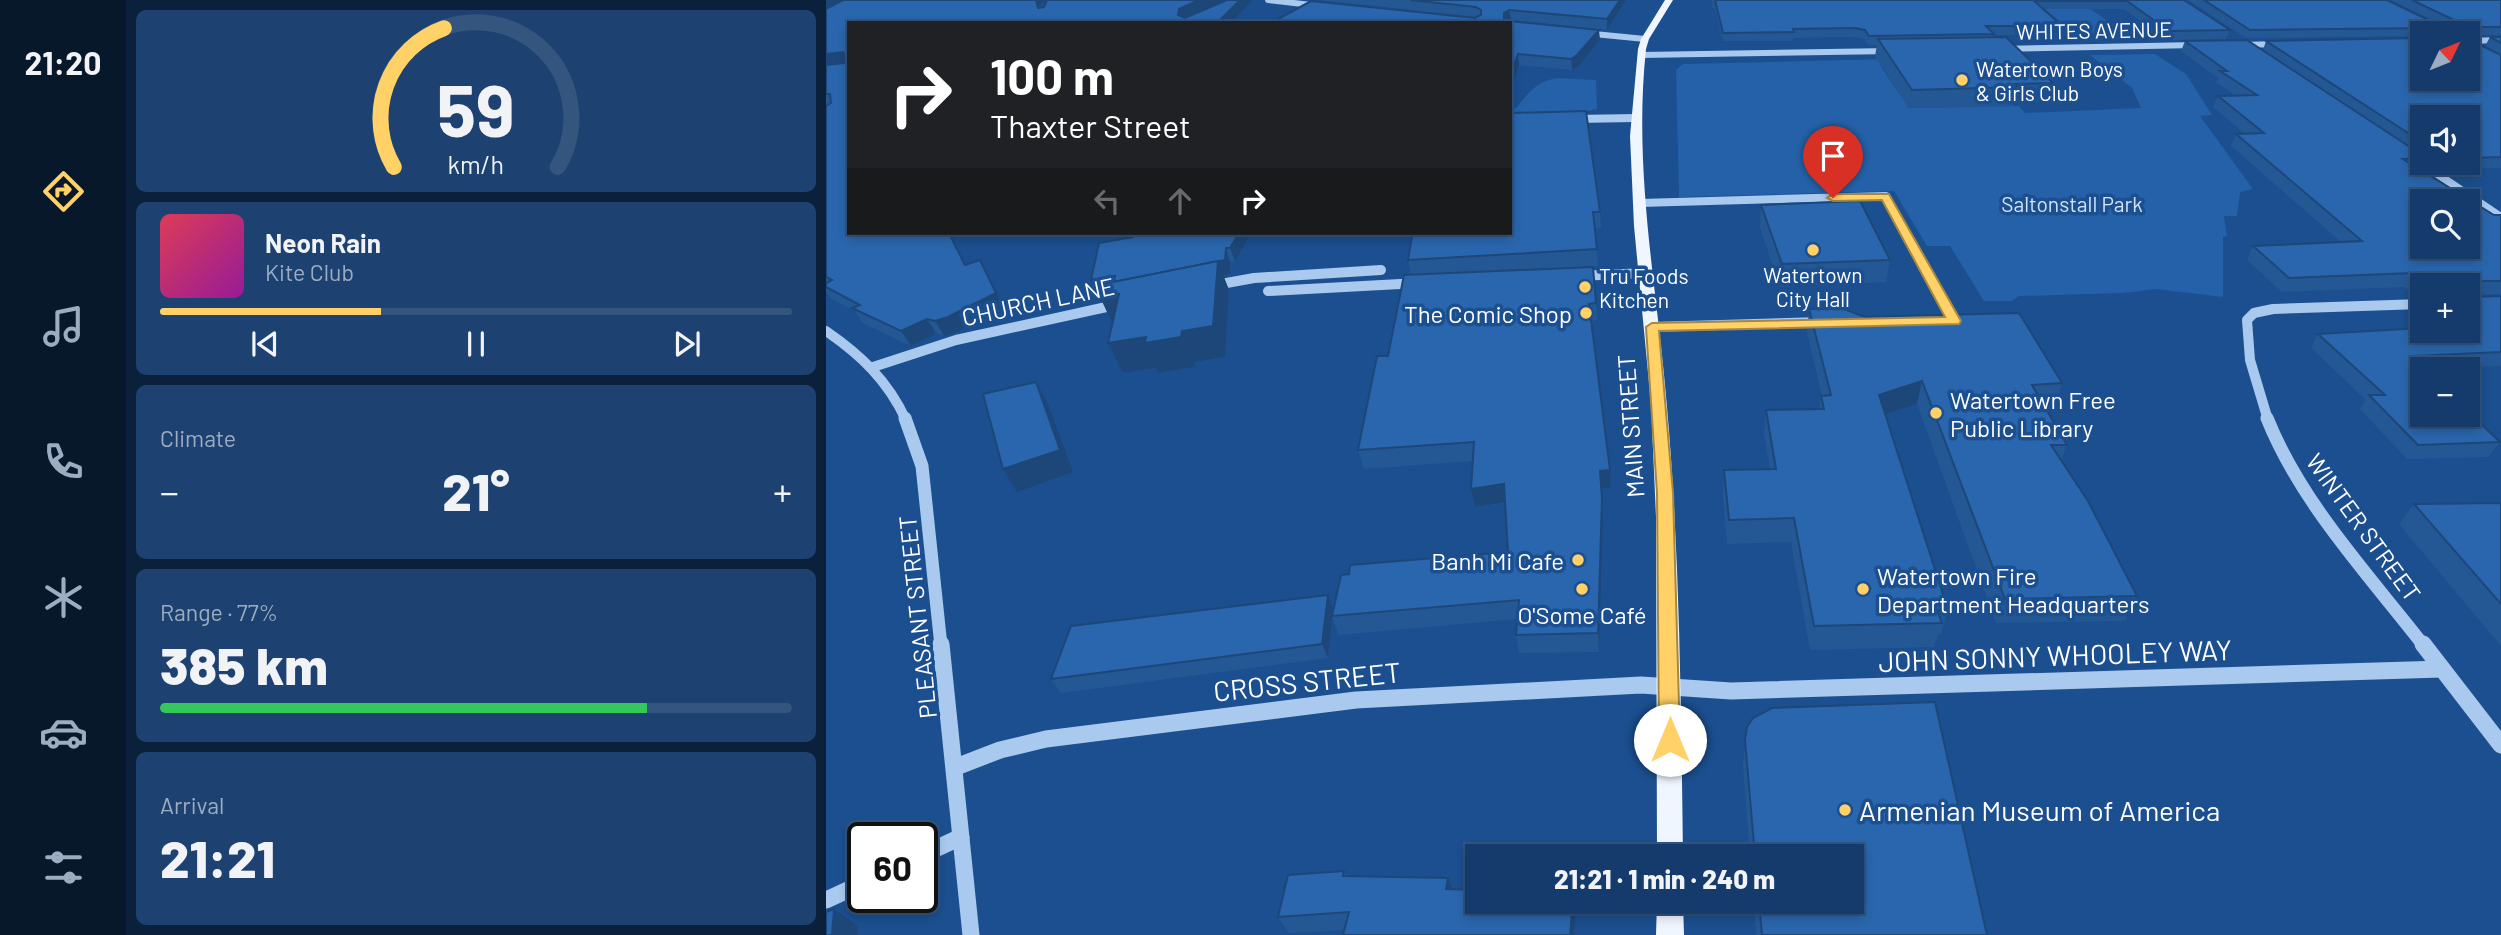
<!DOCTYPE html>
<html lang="en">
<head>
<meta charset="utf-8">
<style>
  body { margin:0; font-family:Barlow,sans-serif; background:#1d4271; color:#f1f3f6; height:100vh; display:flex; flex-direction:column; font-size:26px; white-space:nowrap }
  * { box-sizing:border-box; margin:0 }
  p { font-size:23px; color:#9dadc1 }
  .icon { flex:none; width:38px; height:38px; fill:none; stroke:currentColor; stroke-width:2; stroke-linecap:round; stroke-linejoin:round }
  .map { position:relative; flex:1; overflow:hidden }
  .side { display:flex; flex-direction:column; gap:10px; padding:10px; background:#0b203b; width:700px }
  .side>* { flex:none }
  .top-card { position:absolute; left:21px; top:21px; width:665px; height:214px; border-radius:0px; box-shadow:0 4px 10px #0003,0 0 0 2px #33557e; background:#202124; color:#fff; overflow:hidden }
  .needle { width:46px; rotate:47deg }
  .tools { position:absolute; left:1584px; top:21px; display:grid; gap:14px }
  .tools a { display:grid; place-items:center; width:70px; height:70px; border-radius:0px; background:#143b6b; box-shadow:0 4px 10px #0003,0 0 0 2px #33557e; font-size:35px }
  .speed { position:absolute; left:21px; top:822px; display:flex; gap:14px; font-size:35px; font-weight:700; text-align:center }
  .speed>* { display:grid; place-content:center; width:91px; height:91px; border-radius:50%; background:#143b6b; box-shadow:0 4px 10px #0003,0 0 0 2px #33557e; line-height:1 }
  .speed .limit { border:4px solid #111; border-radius:10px; background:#fff; color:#111 }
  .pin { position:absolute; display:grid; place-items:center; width:60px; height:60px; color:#fff; margin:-72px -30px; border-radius:50% 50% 50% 0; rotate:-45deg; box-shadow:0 0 7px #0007 }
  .pin .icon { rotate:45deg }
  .me { position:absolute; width:77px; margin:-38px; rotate:0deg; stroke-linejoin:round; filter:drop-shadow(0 0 5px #0008) }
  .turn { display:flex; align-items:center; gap:24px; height:147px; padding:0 28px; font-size:32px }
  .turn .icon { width:91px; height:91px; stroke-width:2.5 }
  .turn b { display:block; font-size:49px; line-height:60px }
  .lanes { display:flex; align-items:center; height:66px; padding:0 28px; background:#0003; justify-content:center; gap:35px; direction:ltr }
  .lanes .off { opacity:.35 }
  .big { font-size:52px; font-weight:800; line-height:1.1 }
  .side .widget { flex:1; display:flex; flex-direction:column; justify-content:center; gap:10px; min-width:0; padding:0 24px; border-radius:10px; background:#1d4271 }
  .side .dial { align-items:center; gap:0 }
  .dial svg { height:182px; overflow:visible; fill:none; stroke:#33557e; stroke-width:7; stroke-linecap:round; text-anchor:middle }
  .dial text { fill:#f1f3f6; stroke:none }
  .song { display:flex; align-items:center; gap:21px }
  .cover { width:84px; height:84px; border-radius:10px; background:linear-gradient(135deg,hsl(350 70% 55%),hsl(300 70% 35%)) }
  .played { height:7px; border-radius:4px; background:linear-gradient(90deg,#ffd166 35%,#33557e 35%) }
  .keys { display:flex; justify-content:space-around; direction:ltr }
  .heat { display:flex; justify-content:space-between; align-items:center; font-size:38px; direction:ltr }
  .charge { height:10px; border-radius:5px; background:linear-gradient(90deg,#34c759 77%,#33557e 0) }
  .trip { position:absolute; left:639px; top:844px; width:399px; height:70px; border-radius:0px; background:#143b6b; box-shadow:0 4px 10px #0003,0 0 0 2px #33557e; font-weight:800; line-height:70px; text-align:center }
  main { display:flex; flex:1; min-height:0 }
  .tabs { display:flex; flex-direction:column; width:126px; justify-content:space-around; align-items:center; background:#08182b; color:#9dadc1 }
  .tabs .icon { width:49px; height:49px }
  .tabs .current { color:#ffd166 }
  .tabs b { font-size:32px; color:#f1f3f6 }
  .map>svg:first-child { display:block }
  .green { fill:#2461a8 }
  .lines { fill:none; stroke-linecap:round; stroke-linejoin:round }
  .minor-far4 { stroke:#a9c9ee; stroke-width:6 }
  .minor-far3 { stroke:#a9c9ee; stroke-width:8 }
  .minor-far2 { stroke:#a9c9ee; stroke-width:10 }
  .minor-far1 { stroke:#a9c9ee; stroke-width:13 }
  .minor { stroke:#a9c9ee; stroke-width:17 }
  .major { fill:#f0f6ff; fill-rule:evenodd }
  .wall { fill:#245895; fill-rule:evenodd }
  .shaded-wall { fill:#1d4779 }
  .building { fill:#2a66ad; stroke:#1d4779; stroke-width:2; fill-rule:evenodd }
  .route { fill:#ffd166; stroke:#a68842; stroke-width:2 }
  .poi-dot { fill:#ffd166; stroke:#1b4f8f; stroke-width:2.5 }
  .labels { text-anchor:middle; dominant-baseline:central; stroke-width:7; stroke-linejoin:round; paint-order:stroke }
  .far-street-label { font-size:21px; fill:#fff; stroke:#1b4f8f }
  .far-poi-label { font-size:21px; fill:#fff; stroke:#1b4f8f; text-anchor:start }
  .far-park-label { font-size:21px; fill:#cfe3fa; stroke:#1b4f8f }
  .street-label { font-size:24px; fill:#fff; stroke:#1b4f8f }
  .poi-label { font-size:24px; fill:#fff; stroke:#1b4f8f; text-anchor:end }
  .near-street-label { font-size:28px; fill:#fff; stroke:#1b4f8f }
  .near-poi-label { font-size:28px; fill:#fff; stroke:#1b4f8f; text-anchor:start }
</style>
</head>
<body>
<main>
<nav class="tabs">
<b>21:20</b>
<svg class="icon current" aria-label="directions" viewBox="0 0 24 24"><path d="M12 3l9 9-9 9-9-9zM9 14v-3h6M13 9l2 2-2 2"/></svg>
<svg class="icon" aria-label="music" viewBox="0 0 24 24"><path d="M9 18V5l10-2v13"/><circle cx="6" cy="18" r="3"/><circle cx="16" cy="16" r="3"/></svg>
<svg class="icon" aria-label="phone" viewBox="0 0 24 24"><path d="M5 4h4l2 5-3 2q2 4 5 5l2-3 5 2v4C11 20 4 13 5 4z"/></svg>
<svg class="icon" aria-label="climate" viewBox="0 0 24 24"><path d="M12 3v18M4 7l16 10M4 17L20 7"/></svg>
<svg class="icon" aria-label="car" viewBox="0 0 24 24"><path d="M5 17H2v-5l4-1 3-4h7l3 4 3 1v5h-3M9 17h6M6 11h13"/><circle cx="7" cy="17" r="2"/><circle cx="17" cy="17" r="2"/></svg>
<svg class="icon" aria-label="filters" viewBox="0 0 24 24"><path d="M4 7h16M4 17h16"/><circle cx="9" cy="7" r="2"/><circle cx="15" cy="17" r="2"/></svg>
</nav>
<section class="side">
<div class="widget dial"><svg viewBox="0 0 100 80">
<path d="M14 69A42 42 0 1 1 86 69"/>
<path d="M14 69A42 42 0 0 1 36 8" stroke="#ffd166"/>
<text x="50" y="56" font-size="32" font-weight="700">59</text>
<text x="50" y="72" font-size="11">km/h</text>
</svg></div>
<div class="widget">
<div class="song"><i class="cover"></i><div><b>Neon Rain</b><p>Kite Club</p></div></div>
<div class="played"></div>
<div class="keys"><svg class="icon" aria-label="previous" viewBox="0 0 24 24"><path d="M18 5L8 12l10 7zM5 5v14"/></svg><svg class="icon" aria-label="pause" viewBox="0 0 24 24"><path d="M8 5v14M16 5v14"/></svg><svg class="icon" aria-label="next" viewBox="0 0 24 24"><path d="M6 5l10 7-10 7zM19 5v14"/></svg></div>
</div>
<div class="widget"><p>Climate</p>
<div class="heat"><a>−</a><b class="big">21°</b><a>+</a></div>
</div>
<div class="widget"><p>Range · 77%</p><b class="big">385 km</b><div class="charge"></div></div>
<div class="widget"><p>Arrival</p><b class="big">21:21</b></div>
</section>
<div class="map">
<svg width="1675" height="935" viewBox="0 0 1675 935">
  <rect width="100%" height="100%" fill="#1b4f8f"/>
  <!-- green -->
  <g class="green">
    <path d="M1208 0H1251L1308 39 1256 40Z"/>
    <path d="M1329 54 1360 74 1386 115 1374 116 1427 189 1414 192 1411 216H1398L1401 236 1397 237V297L1330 289 1297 293 1193 296 1186 301H1158L1124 246H1101L1068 191 853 197 850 70 857 64 1063 59 1054 65 1083 108 1193 106 1199 113 1315 108 1306 88 1264 55Z"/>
    <path d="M732 78 770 80 771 109 757 112 684 114V108H690C703 92 711 81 732 78Z"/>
  </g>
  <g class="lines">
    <!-- minor-far4 -->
    <g class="minor-far4">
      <path d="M442 0 494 6"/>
      <path d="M758 33 819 39"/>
      <path d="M1642 41 1675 40"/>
      <path d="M1413 45 1455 44"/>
      <path d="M1175 49 1371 45"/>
      <path d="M815 55 1066 51"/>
    </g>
    <!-- minor-far3 -->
    <g class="minor-far3">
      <path d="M748 119 810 118"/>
      <path d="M1583 155 1675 217"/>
      <path d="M814 203 1060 196 1086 244"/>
    </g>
    <!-- minor-far2 -->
    <g class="minor-far2">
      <path d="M1085 242 1128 321H1120"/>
      <path d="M751 276 821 273"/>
      <path d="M384 286 428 278 555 270"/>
      <path d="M442 291 593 283"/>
      <path d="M826 327 997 322"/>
      <path d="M0 331C35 355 62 381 80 420"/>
      <path d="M47 367 130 340 294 304"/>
      <path d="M1442 420 1424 360 1421 320 1428 313 1447 309 1596 304"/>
    </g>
    <!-- minor-far1 -->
    <g class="minor-far1">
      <path d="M79 418 96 466 115 646"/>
      <path d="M1441 418C1475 503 1542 574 1598 646"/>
    </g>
    <!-- minor -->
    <g class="minor">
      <path d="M115 644 145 935"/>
      <path d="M1597 644 1675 745"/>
      <path d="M130 767 174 750 220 739 530 700 815 685 905 691 1616 669"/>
      <path d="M96 855 135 837"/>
      <path d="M0 900 37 883"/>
    </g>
    <!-- major -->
    <g class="major">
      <path d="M839 0H847L823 39 820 49C807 172 831 285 841 407 854 556 855 706 857 856H831L830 517 825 404 808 226 804 136 812 49 815 39Z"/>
      <path d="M831 901H857L858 935H830Z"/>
    </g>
  </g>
  <!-- wall -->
  <g class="wall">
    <path d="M0 0H399L359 18 401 0H427L405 23H23V233H124L140 265 154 260 178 307 131 332 118 336 110 333 85 346 36 323 29 311 5 299 0 292ZM220 1 218 7 214 8 213 5Z"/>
    <path d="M494 0H800L781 30 685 20 683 21 774 40 752 67 746 70 693 65 649 18 651 17Z"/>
    <path d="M886 0H1358L1404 30 1400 39 1340 40 1298 9H1217L1233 23 1230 32H1219L1218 34 1167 35V37L1227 83 1222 102 1188 103 1187 106 1083 108 1049 56 1051 45H1042L1038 39 1027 37 967 38V41H897L889 8H886Z"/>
    <path d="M1362 0H1561L1622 29V28L1565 0H1675V35H1643L1644 40 1675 55V168L1615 169 1606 163H1642V117H1596V163H1597L1594 169 1668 215H1675V294L1647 295 1651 297 1675 296V366L1595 370 1674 442 1662 457 1581 459 1534 409 1540 400 1485 348 1492 334 1642 331V285H1596V297L1590 296 1578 287 1456 292 1421 260 1427 246 1515 242 1405 146 1410 134H1419L1387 107 1392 96H1410L1390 82 1392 78 1355 51 1359 41 1437 50 1440 41 1596 38 1642 33H1596V36L1420 38Z"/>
    <path d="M1664 37H1675V55L1659 46Z"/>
    <path d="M684 113 774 212 775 228H769L772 266 705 270 767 267 771 320 766 321 785 488 775 489 777 516 773 652 693 653 690 635 691 619 513 635 506 617 502 658 235 693 225 679 502 595 507 609 682 552 680 503 649 507 645 489 647 461 538 469 532 450 562 356 585 275 582 260 614 234Z"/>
    <path d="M935 205 1064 260 1060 282 954 287 934 227Z"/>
    <path d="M426 233 409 261 404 262V274L397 275 403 290 399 357 369 362 368 367 332 373 330 368 297 373 286 324 274 294 272 295 307 237Z"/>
    <path d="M983 309 1039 317 1236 383 1228 407H1219L1241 445 1235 460 1311 596 1299 621 1170 623 1091 404 1060 414 1122 610 1115 634H1112L1108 647 984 650 965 542 901 544 897 494 898 470 944 469 938 433 940 410 993 409 995 396H996L981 332Z"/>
    <path d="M1675 503V646L1573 524 1588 504Z"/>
    <path d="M921 727 1161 935H930L928 901H1026V856H924L917 764Z"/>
    <path d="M518 871 521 876 626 889 751 901 748 935H517L519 930 463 933 452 917Z"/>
  </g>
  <!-- shaded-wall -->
  <g class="shaded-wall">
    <path d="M0 0H18L0 10Z"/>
    <path d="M210 0H221L213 5 217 18Z"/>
    <path d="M373 0H399L356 19 352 15 353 9Z"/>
    <path d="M414 0H427L405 23H391Z"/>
    <path d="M794 0H800L781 30V19Z"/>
    <path d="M683 10 685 20 679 23 678 13Z"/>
    <path d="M773 30 774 40 752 67 746 70 745 59Z"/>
    <path d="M17 52 23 63 0 65V54Z"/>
    <path d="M692 54 693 65 684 91V76Z"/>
    <path d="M413 233H426L409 261 404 248Z"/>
    <path d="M400 248 404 262V274L397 275 403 290 399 357 369 362 368 367 332 373 330 368 297 373 282 343 320 337H355L288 327 274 297 291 291 272 295 265 280Z"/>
    <path d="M154 260 178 307 131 332 118 336 109 321Z"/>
    <path d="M101 319 110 333 85 346 75 331Z"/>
    <path d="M1096 381 1091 404 1049 418 1053 395Z"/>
    <path d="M210 382 222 404 247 472 191 492 177 469Z"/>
    <path d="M784 470 785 488 775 489 774 471Z"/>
    <path d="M678 484 681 502 649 507 645 489Z"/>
    <path d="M776 498 777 516 773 652 772 633Z"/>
    <path d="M502 595 507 609 502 658 496 644Z"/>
    <path d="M622 878 628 895 620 889Z"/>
    <path d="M747 901H751L748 935H744Z"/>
    <path d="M8 909 32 926 31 935H6Z"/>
  </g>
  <!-- building -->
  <g class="building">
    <path d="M17 0H210L212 8 218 7 221 0H373L353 9 352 15 359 18 401 0H414L391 23H23V233H123L139 265 154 260 170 293 122 317 109 321 101 319 75 331 26 308 34 305 0 287V283L6 280 0 277V106L5 103 4 94H0V65L18 63 22 58 17 52 0 54V9Z"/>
    <path d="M584 0H794L781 19 683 10 678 13V19L682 21 773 30 751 55 745 59 692 54 684 76V23H450L454 18 485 1 649 18 655 15V10L650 7Z"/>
    <path d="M889 0H1358L1404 30 1343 31 1301 1H1208L1233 23H1218L1221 26H1160L1168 34 1043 36 1039 30 1028 28 967 29 968 32 897 33Z"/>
    <path d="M1378 0H1561L1621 29 1628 27 1626 19 1586 0H1675V27H1647L1641 32 1644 40 1675 55V157L1642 158V117H1596V142L1440 41 1596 38V79H1642V33H1606L1604 28 1424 30Z"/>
    <path d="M1180 37 1227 83 1189 84 1192 87 1086 90 1052 39Z"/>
    <path d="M1664 37H1675V43Z"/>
    <path d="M1421 40 1596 155V158L1577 159 1668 215H1675V281H1651L1643 289 1645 294 1651 297 1675 296V352L1589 356 1595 361 1587 362 1596 370V415H1642V412L1674 442 1592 445 1543 395H1559L1492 334 1596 328V331H1642V326L1651 325 1642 318V285H1609V284L1598 283 1586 273 1463 278 1427 246 1536 241 1410 134 1438 133 1392 96 1431 95 1394 71H1401L1359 41ZM1596 201H1642V247H1596Z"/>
    <path d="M760 111 774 212H767L771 249 582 260 586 236 614 234V233H684V113Z"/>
    <path d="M1034 201 1064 260 956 264 935 205Z"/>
    <path d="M311 233H413L404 248H400L399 260 288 282 289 276 265 280 273 243 307 237Z"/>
    <path d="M392 261 387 326 356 331 355 337 319 343 320 337 282 343 293 294 274 297 277 284Z"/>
    <path d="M767 267 770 303 763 304 784 470 774 471 776 498 772 633 690 635 693 600 506 616 515 575 523 574 524 565 682 552 678 484 645 489 648 442 532 450 551 356H562L578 275Z"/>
    <path d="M983 309H1018L1039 317 1193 313 1236 383 1206 385 1241 445H1225L1262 501 1311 596 1179 599 1096 381 1053 395 1122 610H1111L1116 623 988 626 968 518 903 520 898 470 950 469 940 410 998 409 995 396 1005 395Z"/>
    <path d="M210 382 234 450 177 469 157 394Z"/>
    <path d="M1675 503V604L1588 504Z"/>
    <path d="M502 595 496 644 225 679 245 626Z"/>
    <path d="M1109 702 1161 935H936L933 901H1026V856H929L919 740 921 727 927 718 946 708Z"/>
    <path d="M518 871 517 876 622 878 620 889 651 890V901H747L744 935H517L523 912 452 917 462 875Z"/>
    <path d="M8 909 6 935H0V912Z"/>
  </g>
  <!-- route -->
  <path class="route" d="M1063 194 1135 321 1133 324 833 331 847 493 854 740 851 747 844 750 836 747 833 740 831 493 820 327 826 323 1119 317 1056 200 1007 201 1001 198 1007 194Z"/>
  <!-- markers -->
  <g class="poi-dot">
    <circle cx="1136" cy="80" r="7"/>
    <circle cx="987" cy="250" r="7"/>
    <circle cx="759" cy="287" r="7"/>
    <circle cx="760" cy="313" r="7"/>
    <circle cx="1110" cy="413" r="7"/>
    <circle cx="752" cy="560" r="7"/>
    <circle cx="756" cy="589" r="7"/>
    <circle cx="1037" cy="589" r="7"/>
    <circle cx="1019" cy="810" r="7"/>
  </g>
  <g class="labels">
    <!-- far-street labels -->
    <g class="far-street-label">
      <text transform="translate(1268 30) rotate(-1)">WHITES AVENUE</text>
    </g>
    <!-- far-poi labels -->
    <g class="far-poi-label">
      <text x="1150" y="68">Watertown Boys<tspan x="1150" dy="24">&amp; Girls Club</tspan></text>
      <text x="987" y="274" text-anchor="middle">Watertown<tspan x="987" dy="24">City Hall</tspan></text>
      <text x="773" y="275">Tru Foods<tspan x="773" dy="24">Kitchen</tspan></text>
    </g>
    <!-- far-park labels -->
    <g class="far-park-label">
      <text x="1246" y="203">Saltonstall Park</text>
    </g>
    <!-- street labels -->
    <g class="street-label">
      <text transform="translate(212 301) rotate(-12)">CHURCH LANE</text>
      <text transform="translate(804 426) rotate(-94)">MAIN STREET</text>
      <text transform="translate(1538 527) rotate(54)">WINTER STREET</text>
      <text transform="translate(91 617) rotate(-96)">PLEASANT STREET</text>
    </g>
    <!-- poi labels -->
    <g class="poi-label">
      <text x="746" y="313">The Comic Shop</text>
      <text x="1124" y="399" text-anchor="start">Watertown Free<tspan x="1124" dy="28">Public Library</tspan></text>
      <text x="738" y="560">Banh Mi Cafe</text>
      <text x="1051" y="575" text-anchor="start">Watertown Fire<tspan x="1051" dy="28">Department Headquarters</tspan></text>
      <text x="756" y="614" text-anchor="middle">O'Some Café</text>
    </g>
    <!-- near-street labels -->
    <g class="near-street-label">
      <text transform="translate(1229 655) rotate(-2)">JOHN SONNY WHOOLEY WAY</text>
      <text transform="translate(481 681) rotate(-6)">CROSS STREET</text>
    </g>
    <!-- near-poi labels -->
    <g class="near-poi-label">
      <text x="1033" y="810">Armenian Museum of America</text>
    </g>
  </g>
</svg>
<div class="tools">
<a><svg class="needle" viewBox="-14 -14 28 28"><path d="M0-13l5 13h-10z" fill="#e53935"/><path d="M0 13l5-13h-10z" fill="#9dadc1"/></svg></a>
<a><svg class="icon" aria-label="sound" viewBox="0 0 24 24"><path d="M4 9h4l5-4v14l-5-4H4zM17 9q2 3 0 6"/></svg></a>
<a><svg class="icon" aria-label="search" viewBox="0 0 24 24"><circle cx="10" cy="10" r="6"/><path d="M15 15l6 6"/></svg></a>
<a>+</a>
<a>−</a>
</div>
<div class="speed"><div class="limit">60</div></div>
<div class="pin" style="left:1007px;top:198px;background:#d93025"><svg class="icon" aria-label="arrive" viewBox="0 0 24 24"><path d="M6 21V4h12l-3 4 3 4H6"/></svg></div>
<svg class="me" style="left:844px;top:740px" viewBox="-20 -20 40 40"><circle r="19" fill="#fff"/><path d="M0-13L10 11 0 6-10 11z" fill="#ffd166"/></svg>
<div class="trip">21:21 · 1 min · 240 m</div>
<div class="top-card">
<div class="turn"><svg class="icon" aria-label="right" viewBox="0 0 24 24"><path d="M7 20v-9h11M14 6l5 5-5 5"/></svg><div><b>100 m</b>Thaxter Street</div></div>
<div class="lanes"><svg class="icon off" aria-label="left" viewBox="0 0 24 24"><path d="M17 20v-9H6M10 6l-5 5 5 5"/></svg><svg class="icon off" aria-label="ahead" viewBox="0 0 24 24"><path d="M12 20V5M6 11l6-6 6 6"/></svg><svg class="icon" aria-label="right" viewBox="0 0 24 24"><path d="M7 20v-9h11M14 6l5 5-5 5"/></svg></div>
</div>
</div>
</main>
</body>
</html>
